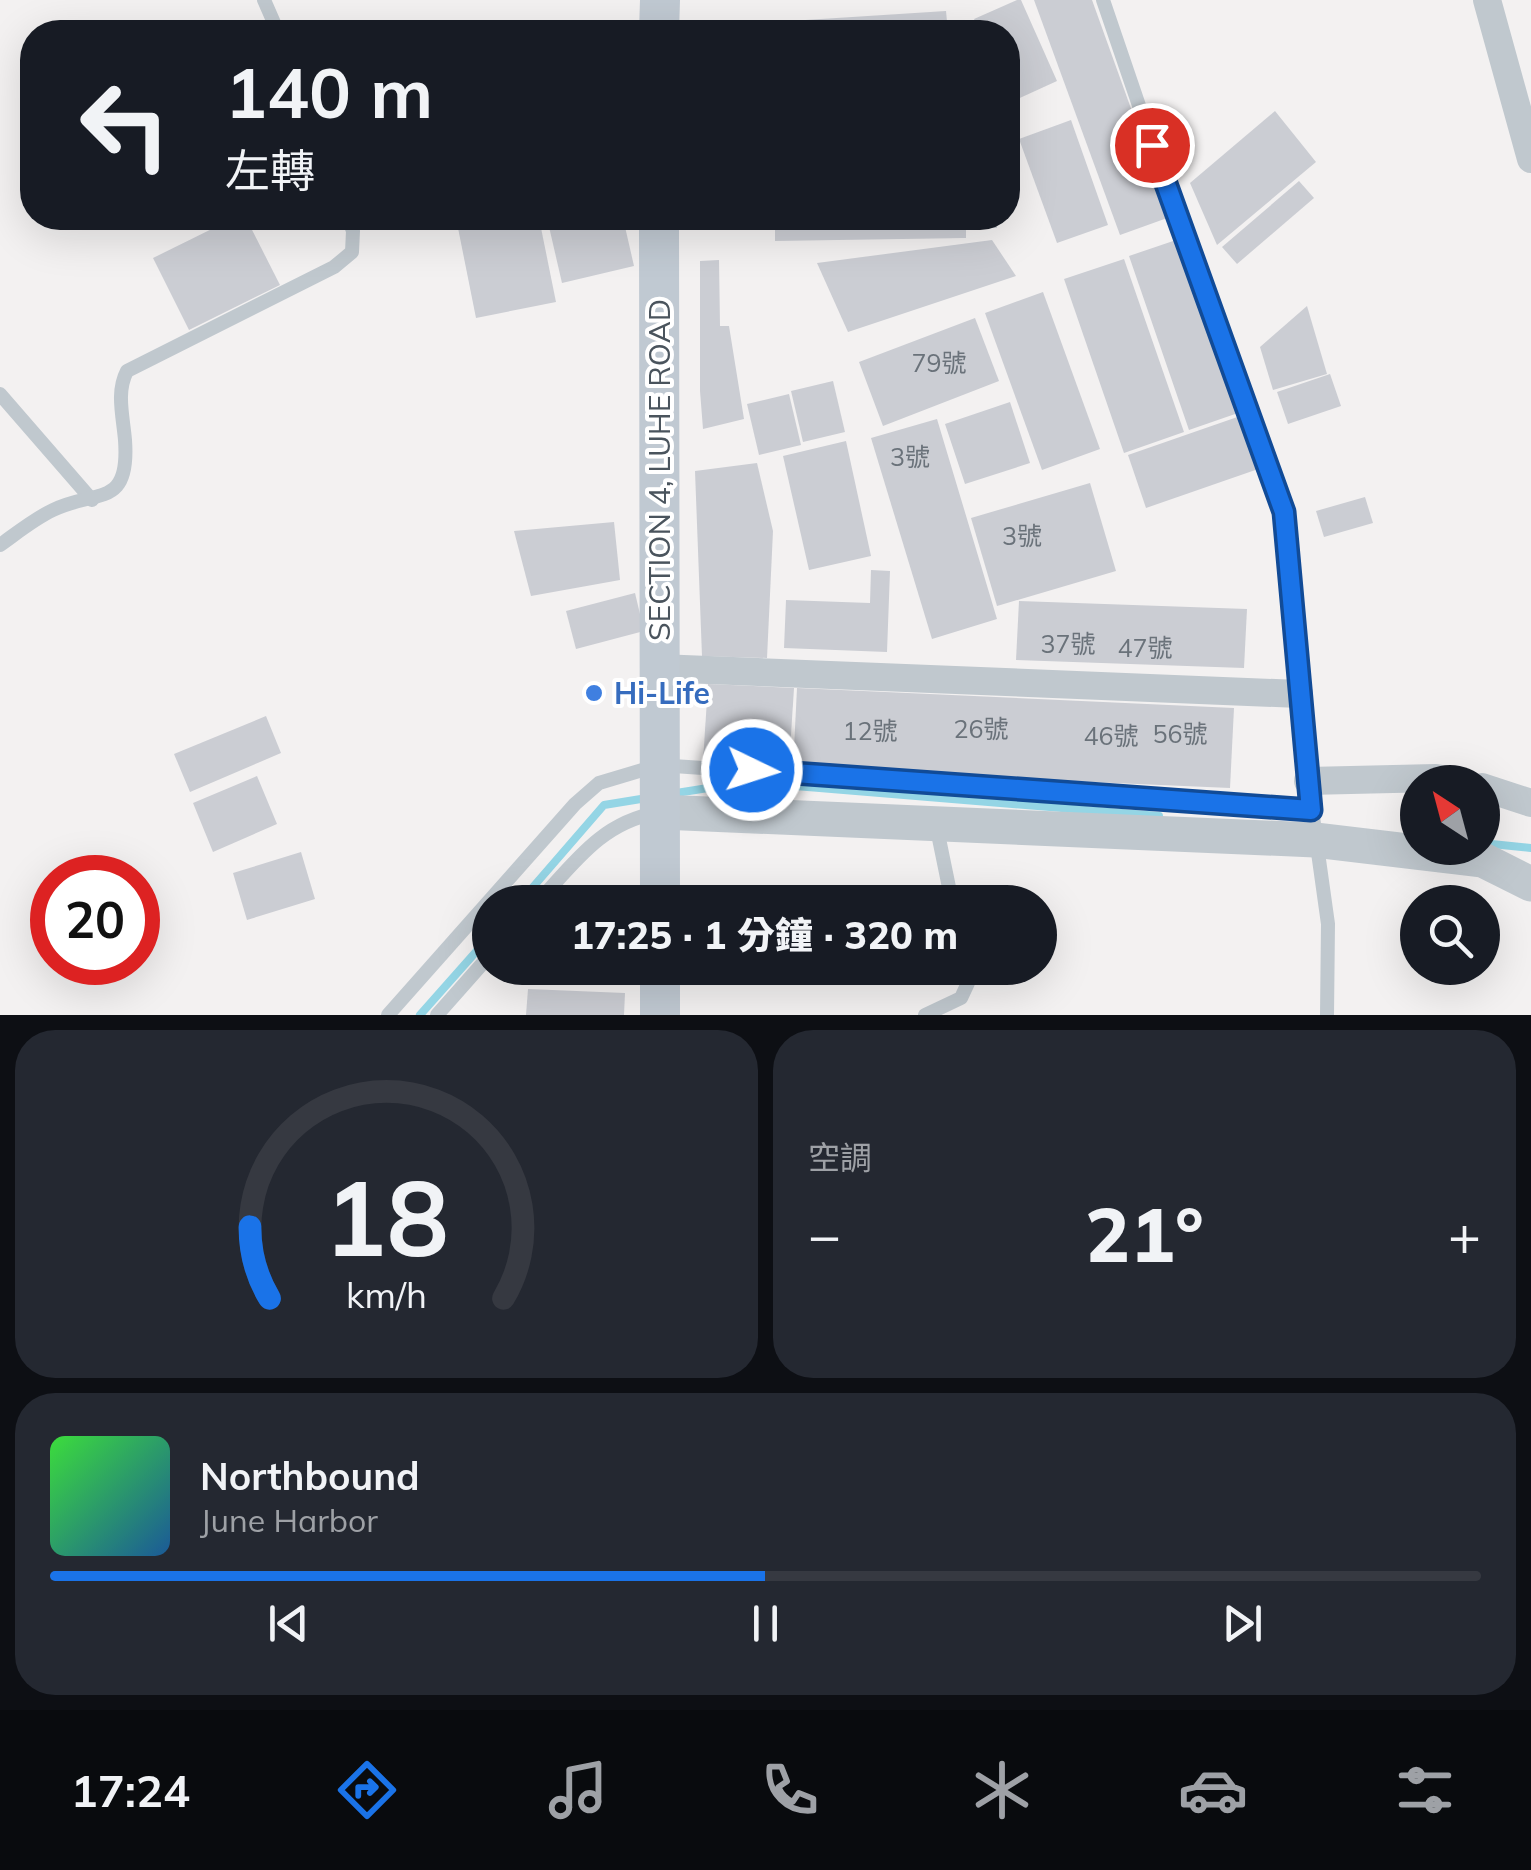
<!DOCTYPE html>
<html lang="zh-TW">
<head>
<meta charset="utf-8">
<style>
  body { margin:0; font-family:Mulish,"Noto Sans TC",sans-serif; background:#242831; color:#f1f3f6; height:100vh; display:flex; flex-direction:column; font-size:38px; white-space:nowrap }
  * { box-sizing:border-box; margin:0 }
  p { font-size:32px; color:#9ea1a6 }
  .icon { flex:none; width:55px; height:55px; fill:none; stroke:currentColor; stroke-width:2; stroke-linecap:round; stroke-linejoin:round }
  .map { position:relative; height:1015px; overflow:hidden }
  .side { display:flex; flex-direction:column; gap:15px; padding:15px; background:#0d0f14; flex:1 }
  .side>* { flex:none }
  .hud { position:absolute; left:20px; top:20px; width:1000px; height:210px; border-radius:40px; box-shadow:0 10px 40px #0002; background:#171b24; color:#f1f3f6; overflow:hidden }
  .needle { width:65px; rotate:324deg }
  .tools { position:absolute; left:1400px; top:765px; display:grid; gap:20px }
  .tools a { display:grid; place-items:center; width:100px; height:100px; border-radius:50%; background:#171b24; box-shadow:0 10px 40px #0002; font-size:50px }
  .speed { position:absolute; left:30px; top:855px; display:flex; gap:20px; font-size:50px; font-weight:700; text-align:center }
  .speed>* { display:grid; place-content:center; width:130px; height:130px; border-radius:50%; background:#171b24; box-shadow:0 10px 40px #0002; line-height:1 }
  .speed .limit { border:15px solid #d22; background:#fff; color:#111 }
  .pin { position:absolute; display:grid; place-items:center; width:85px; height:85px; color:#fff; margin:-42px; border:5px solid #fff; border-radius:50%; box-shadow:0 2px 10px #0007 }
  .me { position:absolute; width:110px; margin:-55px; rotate:94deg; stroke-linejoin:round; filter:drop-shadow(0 0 8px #0008) }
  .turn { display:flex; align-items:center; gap:35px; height:210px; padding:0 40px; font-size:45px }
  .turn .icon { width:130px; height:130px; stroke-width:2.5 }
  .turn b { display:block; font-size:70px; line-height:85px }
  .big { font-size:75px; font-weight:800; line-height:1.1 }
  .side .card { flex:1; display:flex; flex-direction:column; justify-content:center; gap:15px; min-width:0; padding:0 35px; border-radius:40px; background:#242831 }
  .side .dial { align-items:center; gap:0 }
  .dial svg { height:260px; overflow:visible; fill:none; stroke:#363941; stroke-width:7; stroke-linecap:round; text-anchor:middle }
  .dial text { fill:#f1f3f6; stroke:none }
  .song { display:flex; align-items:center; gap:30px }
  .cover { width:120px; height:120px; border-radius:15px; background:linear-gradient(135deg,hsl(120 70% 55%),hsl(210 70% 35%)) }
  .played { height:10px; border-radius:5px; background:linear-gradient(90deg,#1a73e8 50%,#363941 50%) }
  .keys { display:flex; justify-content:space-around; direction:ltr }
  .heat { display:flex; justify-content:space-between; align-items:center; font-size:55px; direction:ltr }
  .side .tiles { flex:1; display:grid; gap:15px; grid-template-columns:1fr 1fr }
  .card:last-child { grid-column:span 2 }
  .trip { position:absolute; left:472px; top:885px; width:585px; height:100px; border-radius:50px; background:#171b24; box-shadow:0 10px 40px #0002; font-weight:800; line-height:100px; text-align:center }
  .tab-bar { display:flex; height:160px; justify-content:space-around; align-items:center; background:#090b0e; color:#9ea1a6 }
  .tab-bar .icon { width:70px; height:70px }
  .tab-bar .selected { color:#1a73e8 }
  .tab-bar b { font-size:45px; color:#f1f3f6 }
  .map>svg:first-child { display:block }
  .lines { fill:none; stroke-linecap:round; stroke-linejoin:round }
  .stream { stroke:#94d5e5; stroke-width:8 }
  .building { fill:#cbcdd3 }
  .service { stroke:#c0c8ce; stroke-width:14 }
  .minor { stroke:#c0c8ce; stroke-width:28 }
  .tertiary { stroke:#c0c8ce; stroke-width:35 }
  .secondary { stroke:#c0c9d2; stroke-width:40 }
  .route-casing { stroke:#114b97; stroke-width:25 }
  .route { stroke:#1a73e8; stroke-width:18 }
  .shop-dot { fill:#3f7fe0; stroke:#fff; stroke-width:4 }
  .labels { text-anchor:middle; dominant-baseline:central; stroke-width:8; stroke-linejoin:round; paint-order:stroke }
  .number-label { font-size:25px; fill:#6a727a }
  .street-label { font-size:30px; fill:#4a545d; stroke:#fff }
  .shop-label { font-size:30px; font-weight:bold; fill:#366cbe; stroke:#fff; text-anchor:start }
</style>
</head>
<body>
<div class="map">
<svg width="1531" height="1015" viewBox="0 0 1531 1015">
  <rect width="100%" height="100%" fill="#f3f1f1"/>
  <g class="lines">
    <!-- stream -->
    <g class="stream">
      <path d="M670 794 746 782 1159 816"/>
      <path d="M1482 843 1531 848"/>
      <path d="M520 902 604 805 647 798"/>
      <path d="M420 1015 490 936"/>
    </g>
  </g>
  <!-- building -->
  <g class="building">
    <path d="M1017 0H1021L1057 81 1011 102 1008 94V32H980L974 19Z"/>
    <path d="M1034 0H1092L1170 217 1120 235Z"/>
    <path d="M946 11 948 32H775L774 22Z"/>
    <path d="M762 25V32H696V27Z"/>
    <path d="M1275 111 1316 162 1217 245 1190 183Z"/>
    <path d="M1071 120 1108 225 1057 243 1019 139Z"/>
    <path d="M1299 181 1314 198 1237 264 1222 247Z"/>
    <path d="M234 218H246L280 285 189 330 153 258Z"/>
    <path d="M456 218H539L556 302 476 318Z"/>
    <path d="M547 218H623L634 266 562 283Z"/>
    <path d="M775 218H966V238L775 241Z"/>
    <path d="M974 218H996L997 228H974Z"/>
    <path d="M1179 239 1238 413 1189 430 1129 256Z"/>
    <path d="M992 240 1016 276 848 332 817 263Z"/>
    <path d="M1124 259 1184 432 1124 453 1064 279Z"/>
    <path d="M719 260 720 326H729L744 419 703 429 700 391V261Z"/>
    <path d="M1043 292 1100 449 1042 470 985 313Z"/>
    <path d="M1307 306 1327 374 1273 390 1260 347Z"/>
    <path d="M975 318 999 381 883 426 859 362Z"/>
    <path d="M1330 374 1341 406 1288 424 1277 392Z"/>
    <path d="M833 381 845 432 803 442 791 391Z"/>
    <path d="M789 394 801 445 759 455 747 404Z"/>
    <path d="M1010 402 1030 463 965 484 945 424Z"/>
    <path d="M1246 414 1264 467 1146 508 1128 455Z"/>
    <path d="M937 419 997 619 932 639 871 438Z"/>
    <path d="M846 441 871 556 809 570 783 456Z"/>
    <path d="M757 463 773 531 767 658 702 656 695 471Z"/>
    <path d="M1090 483 1116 571 997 606 971 518Z"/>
    <path d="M1365 497 1373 523 1324 537 1316 511Z"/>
    <path d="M614 522 620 580 531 596 514 531Z"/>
    <path d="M871 570 890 571 887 652 784 648 786 600 870 603Z"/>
    <path d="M635 593 644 631 576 649 566 611Z"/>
    <path d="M1019 601 1247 609 1244 668 1016 660Z"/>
    <path d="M708 684 794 688 789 766 703 761Z"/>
    <path d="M797 688 1234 708 1230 788 793 769Z"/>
    <path d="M266 716 281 753 190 792 174 754Z"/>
    <path d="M257 776 277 824 213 852 193 803Z"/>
    <path d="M301 852 315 899 247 920 233 873Z"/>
    <path d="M528 989 625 993 624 1015H526Z"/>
  </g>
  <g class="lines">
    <!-- service -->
    <g class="service">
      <path d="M264 0 278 32"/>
      <path d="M1103 0 1177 217 1284 511 1308 781 1328 924 1327 1015"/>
      <path d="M0 394 92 500"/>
      <path d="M0 545C17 533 34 519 53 510 96 489 130 509 125 440 123 416 116 392 127 371L334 267 352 252 353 231 348 218"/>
      <path d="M936 824 952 902"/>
      <path d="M538 902C574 863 602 822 657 813"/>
      <path d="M388 1015 575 804 599 783 659 765 1311 810"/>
      <path d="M437 1015 490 955"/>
      <path d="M925 1015 961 998 968 983 966 968"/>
    </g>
    <!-- minor -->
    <g class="minor">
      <path d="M1487 0 1531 159"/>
      <path d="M659 668 1299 694"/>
      <path d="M1308 781 1436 778 1460 782"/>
      <path d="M1482 787 1531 803"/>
    </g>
    <!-- tertiary -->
    <path class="tertiary" d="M661 812 1315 840 1483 860 1531 884"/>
    <!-- secondary -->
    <g class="secondary">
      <path d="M659 32 660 0"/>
      <path d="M659 218 660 902"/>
      <path d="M660 968V1015"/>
    </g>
  </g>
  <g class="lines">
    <!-- route casing -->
    <g class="route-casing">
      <path id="route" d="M752 770 1311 810 1284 512 1152 145"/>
    </g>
    <!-- route -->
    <use href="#route" class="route"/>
  </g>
  <!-- markers -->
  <circle class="shop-dot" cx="594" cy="693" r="10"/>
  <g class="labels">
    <!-- number labels -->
    <g class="number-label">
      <text x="939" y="362">79號</text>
      <text x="910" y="456">3號</text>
      <text x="1022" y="535">3號</text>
      <text x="1068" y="643">37號</text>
      <text x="1145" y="647">47號</text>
      <text x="981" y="728">26號</text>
      <text x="870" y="730">12號</text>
      <text x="1180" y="733">56號</text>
      <text x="1111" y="735">46號</text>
    </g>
    <!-- street labels -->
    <g class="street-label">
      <text transform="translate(659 470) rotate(-90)">SECTION 4, LUHE ROAD</text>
    </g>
    <!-- shop labels -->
    <g class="shop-label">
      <text x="614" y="693">Hi-Life</text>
    </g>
  </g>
</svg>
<div class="tools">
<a><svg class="needle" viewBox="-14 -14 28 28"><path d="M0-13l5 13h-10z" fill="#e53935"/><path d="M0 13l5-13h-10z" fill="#9ea1a6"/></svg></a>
<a><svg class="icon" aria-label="search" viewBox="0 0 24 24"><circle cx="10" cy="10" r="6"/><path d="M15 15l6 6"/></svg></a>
</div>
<div class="speed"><div class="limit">20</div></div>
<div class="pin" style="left:1152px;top:145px;background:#d93025"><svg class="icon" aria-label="arrive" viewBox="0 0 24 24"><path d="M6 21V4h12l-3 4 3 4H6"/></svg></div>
<svg class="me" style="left:752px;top:770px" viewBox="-20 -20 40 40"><circle r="17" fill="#1a73e8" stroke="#fff" stroke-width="3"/><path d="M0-11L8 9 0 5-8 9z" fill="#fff"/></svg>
<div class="trip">17:25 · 1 分鐘 · 320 m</div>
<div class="hud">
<div class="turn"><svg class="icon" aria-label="left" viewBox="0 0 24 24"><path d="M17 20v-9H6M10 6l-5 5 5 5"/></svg><div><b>140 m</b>左轉</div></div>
</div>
</div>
<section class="side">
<div class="tiles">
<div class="card dial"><svg viewBox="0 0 100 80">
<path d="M14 69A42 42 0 1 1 86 69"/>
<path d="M14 69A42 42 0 0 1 8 47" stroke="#1a73e8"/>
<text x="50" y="56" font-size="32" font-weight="700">18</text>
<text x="50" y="72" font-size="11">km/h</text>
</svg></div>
<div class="card"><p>空調</p>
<div class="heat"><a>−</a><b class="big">21°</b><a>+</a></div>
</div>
<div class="card">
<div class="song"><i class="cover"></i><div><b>Northbound</b><p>June Harbor</p></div></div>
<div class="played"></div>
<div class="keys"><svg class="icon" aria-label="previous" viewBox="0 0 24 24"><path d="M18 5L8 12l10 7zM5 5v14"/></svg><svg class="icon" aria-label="pause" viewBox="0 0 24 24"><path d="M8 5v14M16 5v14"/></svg><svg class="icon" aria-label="next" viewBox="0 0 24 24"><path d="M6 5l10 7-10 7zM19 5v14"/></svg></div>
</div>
</div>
</section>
<nav class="tab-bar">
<b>17:24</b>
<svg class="icon selected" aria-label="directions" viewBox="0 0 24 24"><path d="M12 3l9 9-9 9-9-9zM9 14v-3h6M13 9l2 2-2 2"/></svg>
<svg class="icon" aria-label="music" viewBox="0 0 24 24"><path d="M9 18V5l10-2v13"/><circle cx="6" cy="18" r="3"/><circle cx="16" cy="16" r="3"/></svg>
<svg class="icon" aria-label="phone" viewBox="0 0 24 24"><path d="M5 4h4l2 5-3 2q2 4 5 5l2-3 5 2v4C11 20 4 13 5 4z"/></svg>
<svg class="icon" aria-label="climate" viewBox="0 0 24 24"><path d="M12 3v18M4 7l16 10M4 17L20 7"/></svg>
<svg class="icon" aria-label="car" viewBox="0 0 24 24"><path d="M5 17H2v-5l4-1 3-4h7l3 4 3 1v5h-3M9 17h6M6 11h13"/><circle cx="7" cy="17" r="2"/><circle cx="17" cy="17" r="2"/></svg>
<svg class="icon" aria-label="filters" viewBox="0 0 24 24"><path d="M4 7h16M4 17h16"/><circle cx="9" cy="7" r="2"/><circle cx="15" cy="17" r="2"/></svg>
</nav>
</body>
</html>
